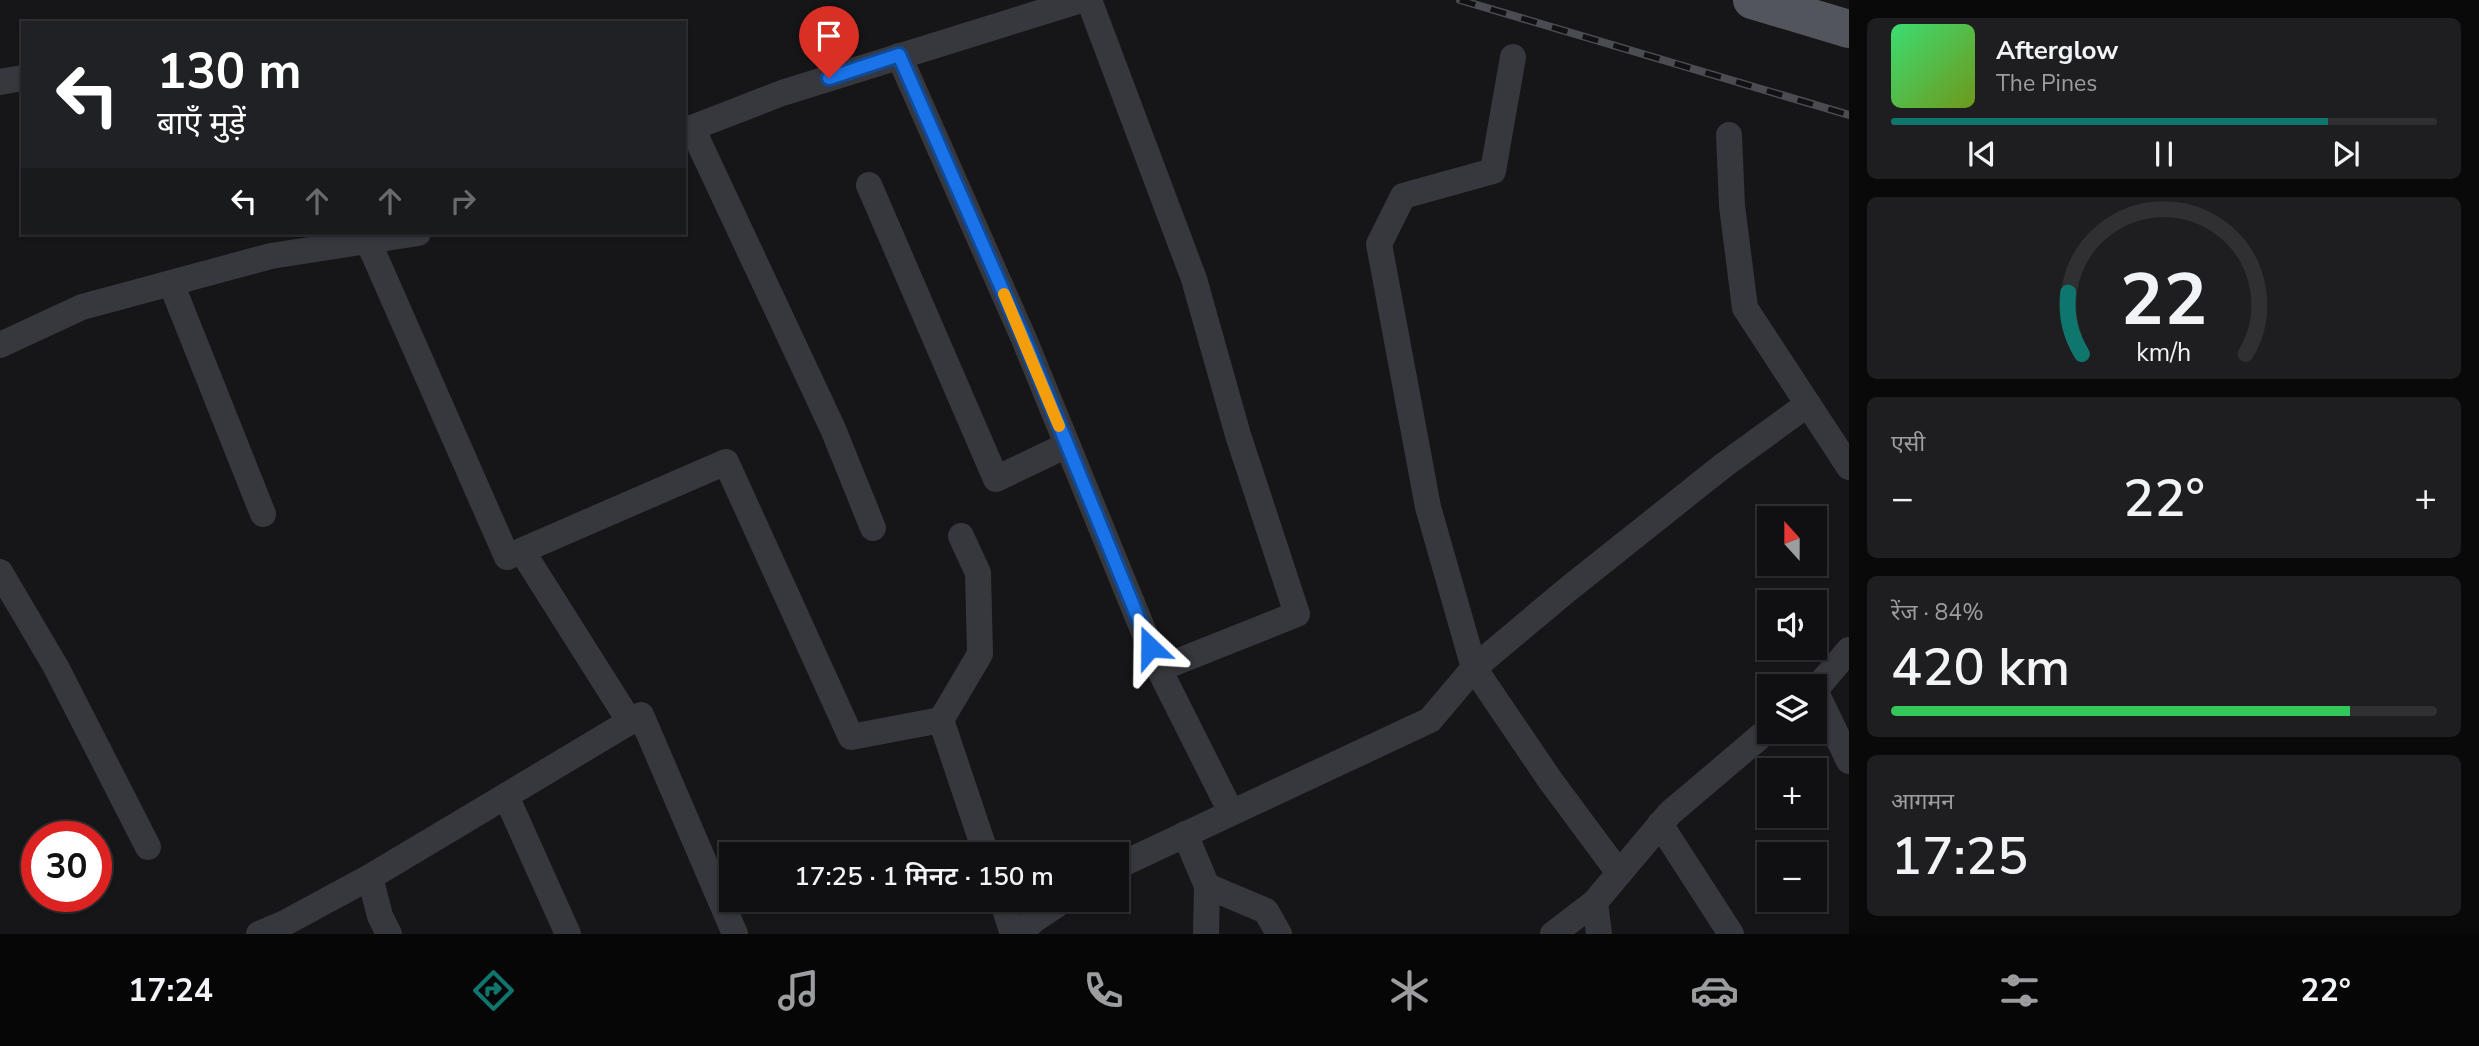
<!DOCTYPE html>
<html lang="hi">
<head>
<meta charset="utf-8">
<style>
  body { margin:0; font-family:"Nunito Sans","Noto Sans Devanagari",sans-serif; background:#1e1e20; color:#f1f3f6; height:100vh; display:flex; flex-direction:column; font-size:26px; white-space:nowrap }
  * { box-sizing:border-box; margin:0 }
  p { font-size:23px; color:#9c9d9f }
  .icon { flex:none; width:38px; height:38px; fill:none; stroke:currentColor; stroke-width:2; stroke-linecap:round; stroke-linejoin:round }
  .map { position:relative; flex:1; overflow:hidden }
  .side { display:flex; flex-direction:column; gap:18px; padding:18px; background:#09090a; width:630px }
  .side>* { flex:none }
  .guide { position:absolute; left:21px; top:21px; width:665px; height:214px; border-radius:0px; box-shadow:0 2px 5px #0004,0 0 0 2px #303032; background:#202124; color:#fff; overflow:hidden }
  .needle { width:46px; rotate:339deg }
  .fabs { position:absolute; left:1757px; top:506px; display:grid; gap:14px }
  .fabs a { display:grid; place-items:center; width:70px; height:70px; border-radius:0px; background:#101012; box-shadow:0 2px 5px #0004,0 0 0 2px #303032; font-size:35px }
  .speed { position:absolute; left:21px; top:821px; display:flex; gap:14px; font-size:35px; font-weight:700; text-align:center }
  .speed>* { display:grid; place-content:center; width:91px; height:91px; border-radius:50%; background:#101012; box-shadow:0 2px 5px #0004,0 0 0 2px #303032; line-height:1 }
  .speed .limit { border:10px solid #d22; background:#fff; color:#111 }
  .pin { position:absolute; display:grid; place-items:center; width:60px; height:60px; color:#fff; margin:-72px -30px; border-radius:50% 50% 50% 0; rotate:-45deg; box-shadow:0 0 7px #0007 }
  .pin .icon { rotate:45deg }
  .me { position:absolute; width:77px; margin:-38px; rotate:337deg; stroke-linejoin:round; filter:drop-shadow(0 0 5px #0008) }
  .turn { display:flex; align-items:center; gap:24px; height:147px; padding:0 21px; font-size:32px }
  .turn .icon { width:91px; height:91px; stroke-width:2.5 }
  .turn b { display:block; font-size:49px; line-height:60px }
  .lanes { display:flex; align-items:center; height:66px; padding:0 21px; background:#0003; justify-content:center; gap:35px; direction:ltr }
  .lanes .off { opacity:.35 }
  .big { font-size:52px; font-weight:600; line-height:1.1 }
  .side .widget { flex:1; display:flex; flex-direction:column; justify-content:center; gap:10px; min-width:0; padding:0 24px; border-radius:10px; background:#1e1e20 }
  .side .dial { align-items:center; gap:0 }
  .dial svg { height:182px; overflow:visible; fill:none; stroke:#303032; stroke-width:7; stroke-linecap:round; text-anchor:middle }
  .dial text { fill:#f1f3f6; stroke:none }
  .song { display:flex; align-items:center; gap:21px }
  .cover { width:84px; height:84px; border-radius:10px; background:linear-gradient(135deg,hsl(140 70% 55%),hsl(80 70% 35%)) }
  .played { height:7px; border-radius:4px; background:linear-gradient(90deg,#0f766e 80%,#303032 80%) }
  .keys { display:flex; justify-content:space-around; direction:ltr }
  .heat { display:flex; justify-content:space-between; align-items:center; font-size:38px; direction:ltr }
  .charge { height:10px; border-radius:5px; background:linear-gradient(90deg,#34c759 84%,#303032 0) }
  .trip { position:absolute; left:719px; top:842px; width:410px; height:70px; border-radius:0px; background:#101012; box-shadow:0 2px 5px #0004,0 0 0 2px #303032; font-weight:600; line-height:70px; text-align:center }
  .menu { display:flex; height:112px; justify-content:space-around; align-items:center; background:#060607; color:#9c9d9f }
  .menu .icon { width:49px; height:49px }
  .menu .on { color:#0f766e }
  .menu b { font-size:32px; color:#f1f3f6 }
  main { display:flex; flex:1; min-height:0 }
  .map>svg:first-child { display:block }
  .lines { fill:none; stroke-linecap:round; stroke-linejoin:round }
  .minor { stroke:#37383d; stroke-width:26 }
  .primary { stroke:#53555c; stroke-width:38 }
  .rail-casing { stroke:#4a4c52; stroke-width:8 }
  .rail { stroke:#111113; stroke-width:5; stroke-dasharray:16; stroke-linecap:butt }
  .route-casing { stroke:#114b97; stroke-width:18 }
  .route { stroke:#1a73e8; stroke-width:12 }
  .slow { stroke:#f59e0b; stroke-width:12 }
</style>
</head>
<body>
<main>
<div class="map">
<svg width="1849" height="934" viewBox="0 0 1849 934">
  <rect width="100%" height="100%" fill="#161618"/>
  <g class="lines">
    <!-- minor -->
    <g class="minor">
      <path d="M1089 0 1194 279 1238 435 1297 614 1159 669"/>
      <path d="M899 56 1024 339 1159 669 1231 812"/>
      <path d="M1513 57 1493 171 1403 196 1379 244 1428 507 1474 668 1550 780 1619 873"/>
      <path d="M0 82 23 78"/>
      <path d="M692 128 833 429 873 528"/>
      <path d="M684 131 782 93 1081 0"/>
      <path d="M1729 135 1732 206 1745 308 1849 467"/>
      <path d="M869 185 996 479 1067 445"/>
      <path d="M368 241 507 557 726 462 851 737 941 720"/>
      <path d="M171 283 263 514"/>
      <path d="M0 345 82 307 271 256 418 233"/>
      <path d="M961 536 978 573 980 654 941 720 986 854"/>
      <path d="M522 551 630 722"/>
      <path d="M0 572 56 667 148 847"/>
      <path d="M1815 690 1849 761"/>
      <path d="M1815 690 1849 650"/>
      <path d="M506 796 568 934"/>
      <path d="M1660 824 1731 934"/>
      <path d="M1185 834 1207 886 1206 934"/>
      <path d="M1116 867 1430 720 1474 668 1567 590 1724 465 1808 404"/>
      <path d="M370 877 380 916 389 934"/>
      <path d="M1207 886 1266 911 1279 934"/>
      <path d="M1002 900 1013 934"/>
      <path d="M259 934 285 923 370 877 641 715 735 934"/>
      <path d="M1019 934 1034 920 1064 900"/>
      <path d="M1553 934 1595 902"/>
      <path d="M1599 934 1595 902 1670 813 1769 729"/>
    </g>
    <!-- primary -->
    <path class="primary" d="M1752 0 1849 29"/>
    <!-- rail casing -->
    <g class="rail-casing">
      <path id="rail" d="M1460 0 1849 115"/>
    </g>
    <!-- rail -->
    <use href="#rail" class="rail"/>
  </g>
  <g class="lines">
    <!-- route casing -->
    <g class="route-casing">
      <path id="route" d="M829 78 899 55 1024 339 1150 647"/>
    </g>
    <!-- route -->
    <use href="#route" class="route"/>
    <!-- slow -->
    <path class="slow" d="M1004 294 1059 426"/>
  </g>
</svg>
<div class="fabs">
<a><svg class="needle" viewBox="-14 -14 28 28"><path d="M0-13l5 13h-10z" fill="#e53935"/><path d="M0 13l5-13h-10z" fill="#9c9d9f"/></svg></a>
<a><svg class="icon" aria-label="sound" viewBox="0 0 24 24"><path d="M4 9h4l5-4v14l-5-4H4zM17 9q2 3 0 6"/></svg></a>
<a><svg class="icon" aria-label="layers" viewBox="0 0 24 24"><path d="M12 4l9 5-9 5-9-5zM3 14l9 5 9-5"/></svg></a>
<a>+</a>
<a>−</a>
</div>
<div class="speed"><div class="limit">30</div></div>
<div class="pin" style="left:829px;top:78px;background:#d93025"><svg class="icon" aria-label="arrive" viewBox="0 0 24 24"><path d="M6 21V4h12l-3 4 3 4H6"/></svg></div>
<svg class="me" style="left:1150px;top:647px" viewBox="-20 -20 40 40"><path d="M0-17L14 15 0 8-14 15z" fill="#1a73e8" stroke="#fff" stroke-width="4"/></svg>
<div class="trip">17:25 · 1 मिनट · 150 m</div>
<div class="guide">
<div class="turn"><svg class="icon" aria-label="left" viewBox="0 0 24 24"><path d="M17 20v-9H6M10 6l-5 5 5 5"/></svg><div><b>130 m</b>बाएँ मुड़ें</div></div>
<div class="lanes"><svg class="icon" aria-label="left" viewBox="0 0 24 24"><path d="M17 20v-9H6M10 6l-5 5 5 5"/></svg><svg class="icon off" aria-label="ahead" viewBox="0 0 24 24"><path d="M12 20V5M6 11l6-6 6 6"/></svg><svg class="icon off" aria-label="ahead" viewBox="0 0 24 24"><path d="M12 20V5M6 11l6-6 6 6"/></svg><svg class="icon off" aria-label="right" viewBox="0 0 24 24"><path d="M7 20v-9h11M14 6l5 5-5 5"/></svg></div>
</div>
</div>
<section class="side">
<div class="widget">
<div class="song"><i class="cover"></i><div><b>Afterglow</b><p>The Pines</p></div></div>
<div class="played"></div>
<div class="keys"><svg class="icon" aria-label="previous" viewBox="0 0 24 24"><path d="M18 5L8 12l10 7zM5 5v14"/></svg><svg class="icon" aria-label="pause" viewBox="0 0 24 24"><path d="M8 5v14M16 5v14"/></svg><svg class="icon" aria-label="next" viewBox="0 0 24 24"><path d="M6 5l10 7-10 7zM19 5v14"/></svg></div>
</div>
<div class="widget dial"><svg viewBox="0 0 100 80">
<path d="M14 69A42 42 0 1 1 86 69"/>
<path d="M14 69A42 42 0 0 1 8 42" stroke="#0f766e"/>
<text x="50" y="56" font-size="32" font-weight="700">22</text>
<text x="50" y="72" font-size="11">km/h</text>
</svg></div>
<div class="widget"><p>एसी</p>
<div class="heat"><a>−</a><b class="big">22°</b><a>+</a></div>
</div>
<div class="widget"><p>रेंज · 84%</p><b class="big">420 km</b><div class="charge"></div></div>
<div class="widget"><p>आगमन</p><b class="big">17:25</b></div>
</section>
</main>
<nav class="menu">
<b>17:24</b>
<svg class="icon on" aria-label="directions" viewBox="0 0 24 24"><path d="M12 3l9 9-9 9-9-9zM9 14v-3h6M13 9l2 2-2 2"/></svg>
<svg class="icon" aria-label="music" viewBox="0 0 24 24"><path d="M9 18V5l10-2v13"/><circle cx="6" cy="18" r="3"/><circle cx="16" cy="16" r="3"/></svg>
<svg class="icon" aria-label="phone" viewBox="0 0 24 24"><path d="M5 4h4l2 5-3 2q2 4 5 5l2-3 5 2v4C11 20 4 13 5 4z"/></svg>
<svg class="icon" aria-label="climate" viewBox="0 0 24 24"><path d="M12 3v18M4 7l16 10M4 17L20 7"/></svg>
<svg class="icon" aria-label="car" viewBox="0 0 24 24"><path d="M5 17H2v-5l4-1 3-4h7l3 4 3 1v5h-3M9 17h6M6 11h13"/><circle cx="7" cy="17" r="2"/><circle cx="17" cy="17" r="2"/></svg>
<svg class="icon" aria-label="filters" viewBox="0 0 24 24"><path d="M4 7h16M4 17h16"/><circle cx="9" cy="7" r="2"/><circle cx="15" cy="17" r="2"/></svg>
<b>22°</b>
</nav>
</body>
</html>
